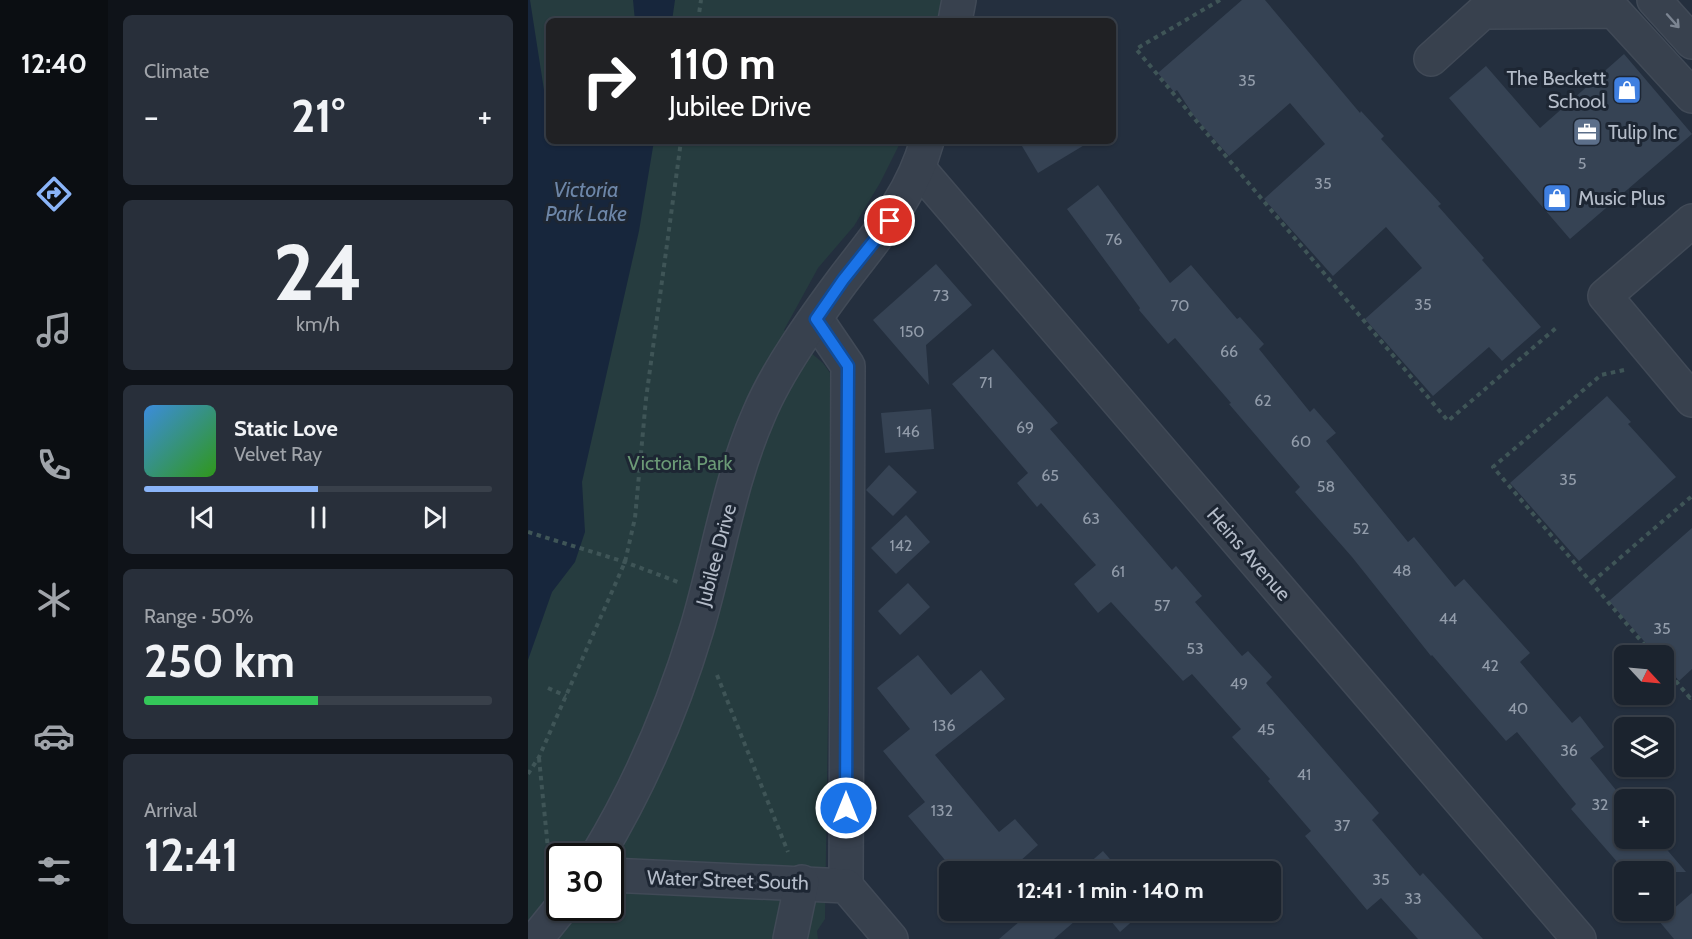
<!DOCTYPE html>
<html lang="en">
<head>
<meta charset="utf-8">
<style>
  body { margin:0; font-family:Cabin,sans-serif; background:#282f3a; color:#f1f3f6; height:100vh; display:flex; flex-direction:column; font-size:22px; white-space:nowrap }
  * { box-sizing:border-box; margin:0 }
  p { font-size:20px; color:#a0a4aa }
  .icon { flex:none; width:33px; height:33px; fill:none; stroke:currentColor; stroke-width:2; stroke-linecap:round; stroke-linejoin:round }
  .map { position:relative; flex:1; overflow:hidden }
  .panel { display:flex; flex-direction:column; gap:15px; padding:15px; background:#0f1319; width:420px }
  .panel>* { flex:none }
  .hud { position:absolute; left:18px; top:18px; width:570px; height:126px; border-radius:9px; box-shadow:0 2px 4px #0004,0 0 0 2px #39404a; background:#202124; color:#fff; overflow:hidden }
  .needle { width:39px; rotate:116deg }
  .buttons { position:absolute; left:1086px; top:645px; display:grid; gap:12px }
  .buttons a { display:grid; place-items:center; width:60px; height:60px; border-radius:9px; background:#1b232e; box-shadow:0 2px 4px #0004,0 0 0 2px #39404a; font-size:30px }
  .speed { position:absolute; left:18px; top:843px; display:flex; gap:12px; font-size:30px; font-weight:700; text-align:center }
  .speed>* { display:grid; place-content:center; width:78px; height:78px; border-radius:50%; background:#1b232e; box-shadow:0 2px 4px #0004,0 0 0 2px #39404a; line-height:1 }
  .speed .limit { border:3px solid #111; border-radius:9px; background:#fff; color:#111 }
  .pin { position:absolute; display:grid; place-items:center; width:51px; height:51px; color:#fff; margin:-26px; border:3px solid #fff; border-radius:50%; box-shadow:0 2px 6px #0007 }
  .me { position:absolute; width:66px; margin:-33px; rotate:0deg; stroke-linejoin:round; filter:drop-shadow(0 0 4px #0008) }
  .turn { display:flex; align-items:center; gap:21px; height:126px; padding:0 24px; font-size:27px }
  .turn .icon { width:78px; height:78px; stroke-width:2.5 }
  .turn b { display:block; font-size:42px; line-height:51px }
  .big { font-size:45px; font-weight:800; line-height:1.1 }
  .panel .tile { flex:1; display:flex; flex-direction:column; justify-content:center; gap:9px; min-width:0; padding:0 21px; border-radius:9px; background:#282f3a }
  .panel .dial { align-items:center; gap:0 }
  .dial b { font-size:78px; line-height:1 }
  .song { display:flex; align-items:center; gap:18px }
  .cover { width:72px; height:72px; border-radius:9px; background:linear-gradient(135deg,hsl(210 70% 55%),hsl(110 70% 35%)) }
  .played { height:6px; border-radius:3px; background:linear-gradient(90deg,#8ab4f8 50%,#39404a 50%) }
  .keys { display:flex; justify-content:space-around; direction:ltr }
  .heat { display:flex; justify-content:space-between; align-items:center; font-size:33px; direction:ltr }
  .charge { height:9px; border-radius:4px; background:linear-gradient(90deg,#34c759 50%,#39404a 0) }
  .trip { position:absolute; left:411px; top:861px; width:342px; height:60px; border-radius:9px; background:#1b232e; box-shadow:0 2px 4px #0004,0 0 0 2px #39404a; font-weight:800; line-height:60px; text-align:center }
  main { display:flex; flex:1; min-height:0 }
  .tabs { display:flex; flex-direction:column; width:108px; justify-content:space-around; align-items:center; background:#0b0e12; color:#a0a4aa }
  .tabs .icon { width:42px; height:42px }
  .tabs .selected { color:#8ab4f8 }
  .tabs b { font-size:27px; color:#f1f3f6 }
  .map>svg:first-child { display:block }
  .green { fill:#263c3f; fill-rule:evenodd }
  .water { fill:#17263c }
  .building { fill:#364354 }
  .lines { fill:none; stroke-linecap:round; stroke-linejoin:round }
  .minor-casing { stroke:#414a57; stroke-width:36 }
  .path { stroke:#3f5557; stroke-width:4; stroke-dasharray:4.5 4.5; stroke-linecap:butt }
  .minor { stroke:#38414e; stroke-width:33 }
  .oneway { stroke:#7c8592 }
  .route-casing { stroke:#114b97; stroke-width:15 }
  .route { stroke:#1a73e8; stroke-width:10 }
  .labels { text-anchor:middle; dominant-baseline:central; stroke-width:6; stroke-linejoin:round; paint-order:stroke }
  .number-label { font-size:16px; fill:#929caa }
  .poi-label { font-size:20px; fill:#b4bcc9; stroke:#1d2633; text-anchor:start }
  .park-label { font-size:20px; fill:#6b9a76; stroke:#1d2633 }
  .street-label { font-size:20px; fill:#b4bcc9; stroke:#1d2633 }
  .water-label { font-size:21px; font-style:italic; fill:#6d86a8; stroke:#1d2633 }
</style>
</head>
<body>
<main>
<nav class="tabs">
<b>12:40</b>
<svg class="icon selected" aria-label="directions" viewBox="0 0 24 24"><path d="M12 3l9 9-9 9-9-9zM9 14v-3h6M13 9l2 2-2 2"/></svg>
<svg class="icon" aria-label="music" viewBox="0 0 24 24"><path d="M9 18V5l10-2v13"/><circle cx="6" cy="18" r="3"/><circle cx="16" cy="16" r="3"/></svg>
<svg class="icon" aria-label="phone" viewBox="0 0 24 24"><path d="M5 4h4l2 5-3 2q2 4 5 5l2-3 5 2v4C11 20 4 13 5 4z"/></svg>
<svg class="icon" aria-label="climate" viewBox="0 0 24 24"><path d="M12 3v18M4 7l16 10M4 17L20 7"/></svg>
<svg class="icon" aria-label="car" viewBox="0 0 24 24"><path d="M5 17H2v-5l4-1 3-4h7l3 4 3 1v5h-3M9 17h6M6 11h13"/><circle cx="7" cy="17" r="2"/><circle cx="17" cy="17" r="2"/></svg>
<svg class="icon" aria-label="filters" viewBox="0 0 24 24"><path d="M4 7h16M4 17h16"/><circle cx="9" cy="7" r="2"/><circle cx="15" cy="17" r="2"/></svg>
</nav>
<section class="panel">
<div class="tile"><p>Climate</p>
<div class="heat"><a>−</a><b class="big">21°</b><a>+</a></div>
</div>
<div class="tile dial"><b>24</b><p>km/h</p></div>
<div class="tile">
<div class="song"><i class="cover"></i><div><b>Static Love</b><p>Velvet Ray</p></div></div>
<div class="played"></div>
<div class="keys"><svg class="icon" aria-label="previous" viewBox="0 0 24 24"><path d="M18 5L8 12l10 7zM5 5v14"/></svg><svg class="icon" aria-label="pause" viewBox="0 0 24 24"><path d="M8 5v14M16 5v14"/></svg><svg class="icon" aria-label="next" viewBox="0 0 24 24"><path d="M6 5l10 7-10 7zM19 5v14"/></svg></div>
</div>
<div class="tile"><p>Range · 50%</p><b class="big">250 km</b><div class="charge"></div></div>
<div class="tile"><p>Arrival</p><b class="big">12:41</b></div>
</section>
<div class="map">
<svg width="1164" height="939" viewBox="0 0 1164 939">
  <rect width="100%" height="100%" fill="#242f3e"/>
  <!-- green -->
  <path class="green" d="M0 0H416L412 21H21V141H373L352 183 326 226 290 268 256 330 295 363 305 377 297 919 289 931 290 939H0ZM32 856H82V908H32Z"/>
  <!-- water -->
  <g class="water">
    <path d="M0 0H2L16 90 21 97V141H126L111 231 54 482 57 532 47 562 24 592 0 660Z"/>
    <path d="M105 0H147L144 21H107Z"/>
  </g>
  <!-- building -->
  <g class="building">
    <path d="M714 0H737L832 113 833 111 856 136 853 139 913 204 910 206 956 258 954 260 1013 327 974 361 961 347 905 396 837 319 894 268 858 227 805 276 736 199 797 144 762 103 701 156 666 116 649 90 646 92 630 73Z"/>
    <path d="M1096 54 1164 134 1042 239 921 98 958 66 1012 128Z"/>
    <path d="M491 141H563L510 173Z"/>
    <path d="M570 185 642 283 663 265 709 319 712 317 736 344 731 349 782 412 786 408 808 433 798 441 880 542 886 537 927 587 936 579 1002 653 992 662 1044 723 1052 716 1076 747 1062 758 1096 800V838H1129L1158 872H1098L1043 809 1048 804 989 732 978 741 904 655 903 656 824 557 767 492 772 487 701 404 703 403 647 338 640 344 611 310 612 308 539 209Z"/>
    <path d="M408 264 444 305 398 345 401 385 345 320Z"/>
    <path d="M465 349 530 423 522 429 644 570 648 566 674 596 667 602 714 656 720 651 744 677 738 683 851 813 844 820 892 876 895 873 955 939H890L853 898 839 910 777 836 783 831 740 781 742 779 704 737 713 729 664 674 655 681 583 602 570 613 546 584 568 565 513 503 509 507 489 483 500 473 424 384Z"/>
    <path d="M1079 396 1103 422 1100 424 1148 477 1051 561 982 483Z"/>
    <path d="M403 409 406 449 357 453 353 413Z"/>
    <path d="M361 465 389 492 365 516 338 490Z"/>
    <path d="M378 515 402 542 368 574 343 548Z"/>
    <path d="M1164 528V669L1151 681 1136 663V656H1129L1081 601Z"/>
    <path d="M380 583 402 607 372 635 350 611Z"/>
    <path d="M390 655 423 695 453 670 477 699 407 755 471 832 487 819 510 845 480 872H427L380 816 397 802 355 751 382 729 349 688Z"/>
    <path d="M575 851 593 872H551Z"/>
    <path d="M1164 893V939H1146L1131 921Z"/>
    <path d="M505 910H560L526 939H471Z"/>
    <path d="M574 910H617L592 932Z"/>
  </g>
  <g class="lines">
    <!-- minor casing -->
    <g class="minor-casing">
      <g id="minor">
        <path d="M1126 0 1164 42"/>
        <path d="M427 21 431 0"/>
        <path d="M903 59 955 12 1086 11 1164 96"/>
        <path d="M391 169 1051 939"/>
        <path d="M1164 221 1077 296 1164 400"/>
        <path d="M288 319 320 366 318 886"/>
        <path d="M69 856C112 785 145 708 169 628 190 558 201 482 231 414 250 369 286 319 315 280 350 234 383 198 399 141"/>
        <path d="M82 875 318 886 363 939"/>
        <path d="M8 939 33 908"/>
        <path d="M262 939 274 882"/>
      </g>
    </g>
    <!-- path -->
    <g class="path">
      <path d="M692 0 608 49 920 421 1028 328"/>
      <path d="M170 21 173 0"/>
      <path d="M1096 370 1073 375 965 467 1126 656"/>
      <path d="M0 532 97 562 150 582"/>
      <path d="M1064 582 1164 496"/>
      <path d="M1136 667 1162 698 1164 696"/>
      <path d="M189 675 260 852"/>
      <path d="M20 688 38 696"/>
      <path d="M11 758 23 879"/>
      <path d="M0 774 11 757 97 562 107 518 118 399 153 141"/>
    </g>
    <!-- minor -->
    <use href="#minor" class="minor"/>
  </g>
  <!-- one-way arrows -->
  <defs><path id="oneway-shaft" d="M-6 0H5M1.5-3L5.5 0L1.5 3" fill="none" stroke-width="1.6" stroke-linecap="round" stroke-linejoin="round" transform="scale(1.5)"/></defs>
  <use class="oneway" href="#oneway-shaft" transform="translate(1145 21) rotate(48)"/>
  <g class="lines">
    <!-- route casing -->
    <g class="route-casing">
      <path id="route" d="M318 808 320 366 288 319 315 280 362 221"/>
    </g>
    <!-- route -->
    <use href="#route" class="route"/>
  </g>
  <!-- icons -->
  <defs>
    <g id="shop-square" transform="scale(1.5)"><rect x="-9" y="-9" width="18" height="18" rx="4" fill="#3f7fe0" stroke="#1d2633"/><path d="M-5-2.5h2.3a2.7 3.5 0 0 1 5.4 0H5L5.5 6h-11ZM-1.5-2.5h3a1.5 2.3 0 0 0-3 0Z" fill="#fff"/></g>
    <g id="office-square" transform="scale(1.5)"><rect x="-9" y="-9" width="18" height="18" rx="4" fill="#5c6f8a" stroke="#1d2633"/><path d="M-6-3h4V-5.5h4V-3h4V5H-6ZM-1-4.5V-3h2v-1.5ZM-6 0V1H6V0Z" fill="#fff"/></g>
  </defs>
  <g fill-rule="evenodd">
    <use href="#shop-square" x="1099" y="90"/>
    <use href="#office-square" x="1059" y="132"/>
    <use href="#shop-square" x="1029" y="198"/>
  </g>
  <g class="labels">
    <!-- number labels -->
    <g class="number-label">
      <text x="719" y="80">35</text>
      <text x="1054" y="163">5</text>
      <text x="795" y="183">35</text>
      <text x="586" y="239">76</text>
      <text x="413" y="295">73</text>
      <text x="895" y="304">35</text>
      <text x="652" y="305">70</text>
      <text x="384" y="331">150</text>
      <text x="701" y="351">66</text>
      <text x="458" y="382">71</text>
      <text x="735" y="400">62</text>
      <text x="497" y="427">69</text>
      <text x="380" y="431">146</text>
      <text x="773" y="441">60</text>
      <text x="522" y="475">65</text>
      <text x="1040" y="479">35</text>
      <text x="798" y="486">58</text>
      <text x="563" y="518">63</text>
      <text x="833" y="528">52</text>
      <text x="373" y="545">142</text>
      <text x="874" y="570">48</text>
      <text x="590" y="571">61</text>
      <text x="634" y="605">57</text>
      <text x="920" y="618">44</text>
      <text x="1134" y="628">35</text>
      <text x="667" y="648">53</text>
      <text x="962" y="665">42</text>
      <text x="711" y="683">49</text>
      <text x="990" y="708">40</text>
      <text x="416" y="725">136</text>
      <text x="738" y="729">45</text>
      <text x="1041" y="750">36</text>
      <text x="776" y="774">41</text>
      <text x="1072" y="804">32</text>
      <text x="414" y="810">132</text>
      <text x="814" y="825">37</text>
      <text x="853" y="879">35</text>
      <text x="885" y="898">33</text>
    </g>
    <!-- poi labels -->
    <g class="poi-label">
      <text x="1078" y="78" text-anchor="end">The Beckett<tspan x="1078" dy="23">School</tspan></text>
      <text x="1080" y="132">Tulip Inc</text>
      <text x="1050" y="198">Music Plus</text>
    </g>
    <!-- park labels -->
    <g class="park-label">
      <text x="152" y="463">Victoria Park</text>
    </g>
    <!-- street labels -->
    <g class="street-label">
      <text transform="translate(721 554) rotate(49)">Heins Avenue</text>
      <text transform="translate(188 555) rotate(-75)">Jubilee Drive</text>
      <text transform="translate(200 880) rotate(2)">Water Street South</text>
    </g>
    <!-- water labels -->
    <g class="water-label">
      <text x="58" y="189">Victoria<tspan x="58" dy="24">Park Lake</tspan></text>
    </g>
  </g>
</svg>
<div class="buttons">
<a><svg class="needle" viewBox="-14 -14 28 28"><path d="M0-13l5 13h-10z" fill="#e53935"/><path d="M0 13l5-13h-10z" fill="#a0a4aa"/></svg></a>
<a><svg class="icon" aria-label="layers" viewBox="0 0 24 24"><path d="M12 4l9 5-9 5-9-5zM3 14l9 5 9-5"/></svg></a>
<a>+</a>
<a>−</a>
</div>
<div class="speed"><div class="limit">30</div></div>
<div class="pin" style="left:362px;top:221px;background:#d93025"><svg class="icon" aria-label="arrive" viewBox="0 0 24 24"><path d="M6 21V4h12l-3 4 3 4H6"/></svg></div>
<svg class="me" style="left:318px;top:808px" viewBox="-20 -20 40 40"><circle r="17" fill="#1a73e8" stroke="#fff" stroke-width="3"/><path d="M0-11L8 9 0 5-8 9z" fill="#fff"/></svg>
<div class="trip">12:41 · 1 min · 140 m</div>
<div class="hud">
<div class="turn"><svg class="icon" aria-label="right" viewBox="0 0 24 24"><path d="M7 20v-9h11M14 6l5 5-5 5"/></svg><div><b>110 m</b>Jubilee Drive</div></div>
</div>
</div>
</main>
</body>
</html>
